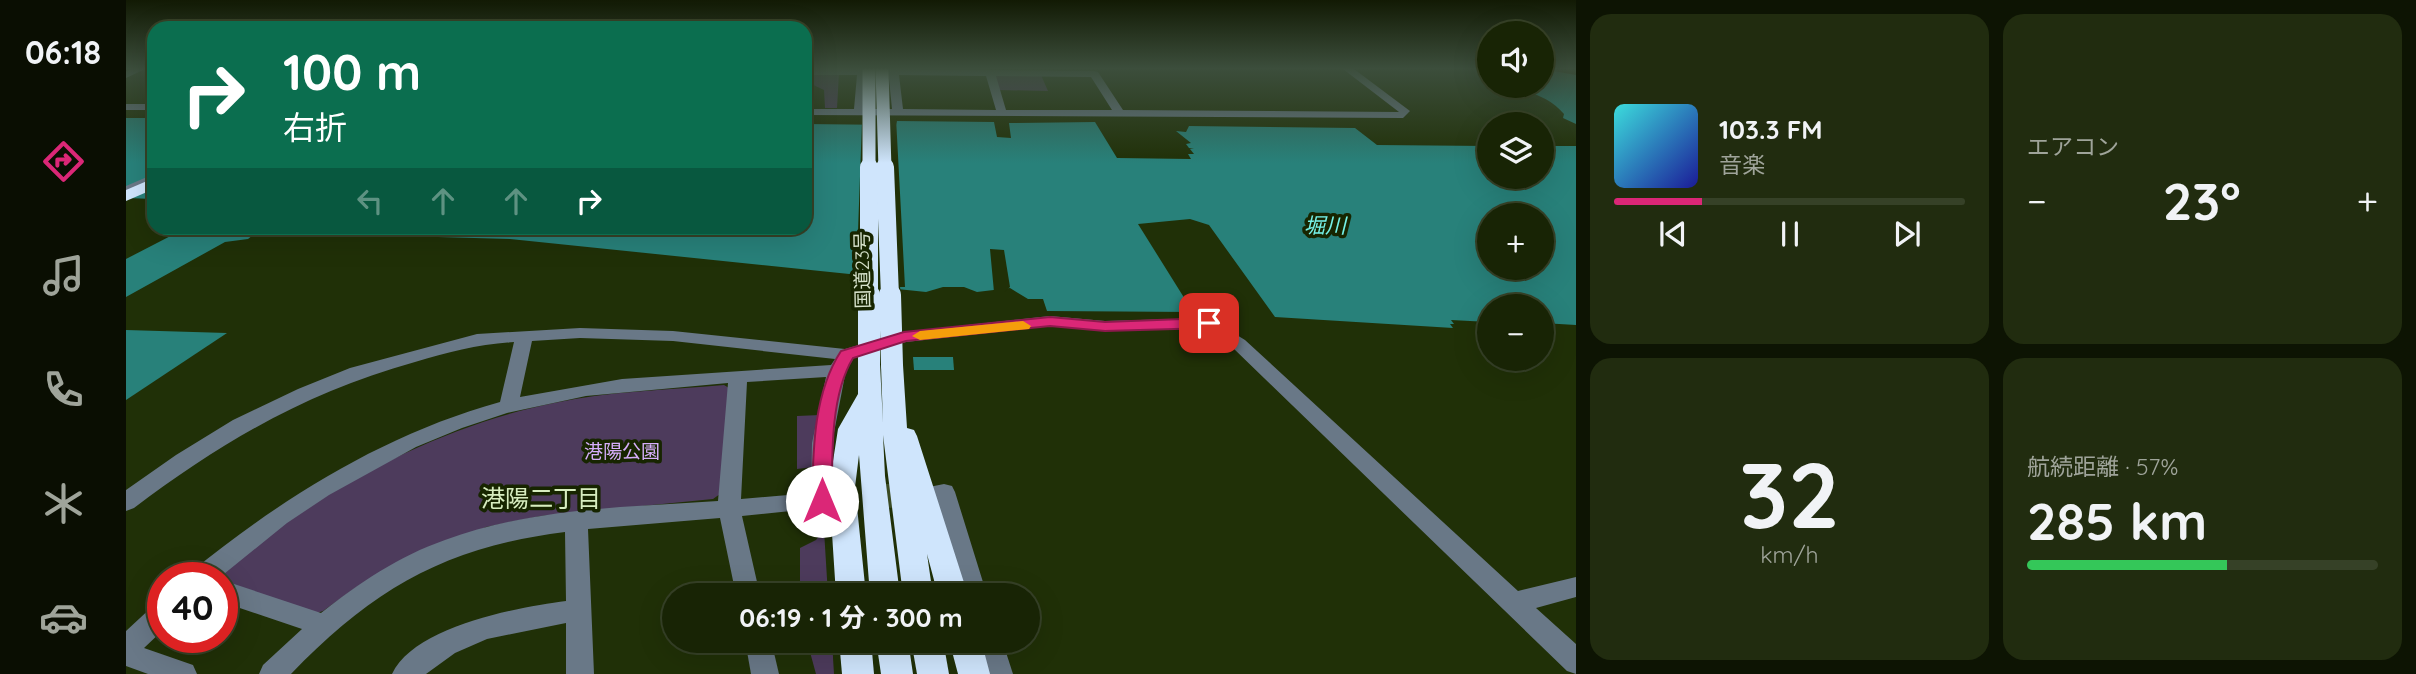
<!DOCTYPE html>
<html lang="ja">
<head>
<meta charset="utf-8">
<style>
  body { margin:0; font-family:Quicksand,"Noto Sans JP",sans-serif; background:#212c0f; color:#f1f3f6; height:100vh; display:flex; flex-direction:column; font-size:26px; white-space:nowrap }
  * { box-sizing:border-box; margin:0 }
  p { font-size:23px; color:#9fa49a }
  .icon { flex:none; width:38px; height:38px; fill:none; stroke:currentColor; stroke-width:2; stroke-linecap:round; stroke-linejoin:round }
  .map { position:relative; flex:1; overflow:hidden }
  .drawer { display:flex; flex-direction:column; gap:14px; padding:14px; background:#0d1403; width:840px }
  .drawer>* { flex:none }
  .top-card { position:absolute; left:21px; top:21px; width:665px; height:214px; border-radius:21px; box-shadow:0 7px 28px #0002,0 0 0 2px #364127; background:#0b6e4f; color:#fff; overflow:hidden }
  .controls { position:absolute; left:1351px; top:21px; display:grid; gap:14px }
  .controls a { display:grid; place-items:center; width:77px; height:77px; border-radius:50%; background:#182405; box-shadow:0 7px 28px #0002,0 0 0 2px #364127; font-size:35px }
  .speed { position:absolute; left:21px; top:562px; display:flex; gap:14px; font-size:35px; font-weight:700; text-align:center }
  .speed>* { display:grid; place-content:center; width:91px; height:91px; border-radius:50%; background:#182405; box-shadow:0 7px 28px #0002,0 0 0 2px #364127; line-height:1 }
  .speed .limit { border:10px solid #d22; background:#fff; color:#111 }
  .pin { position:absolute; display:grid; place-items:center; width:60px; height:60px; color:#fff; margin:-30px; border-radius:14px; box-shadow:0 4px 10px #0006 }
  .me { position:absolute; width:77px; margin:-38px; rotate:0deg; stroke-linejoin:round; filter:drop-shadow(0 0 5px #0008) }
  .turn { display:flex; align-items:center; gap:24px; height:147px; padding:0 21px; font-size:32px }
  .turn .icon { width:91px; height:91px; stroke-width:2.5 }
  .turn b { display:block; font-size:49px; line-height:60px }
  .lanes { display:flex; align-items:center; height:66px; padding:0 21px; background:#0003; justify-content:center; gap:35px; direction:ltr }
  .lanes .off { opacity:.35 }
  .big { font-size:52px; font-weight:700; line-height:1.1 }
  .drawer .widget { flex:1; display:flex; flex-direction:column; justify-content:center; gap:10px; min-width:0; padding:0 24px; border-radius:21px; background:#212c0f }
  .drawer .dial { align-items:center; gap:0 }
  .dial b { font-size:91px; line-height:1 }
  .song { display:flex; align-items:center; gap:21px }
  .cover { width:84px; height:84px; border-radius:10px; background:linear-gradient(135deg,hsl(180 70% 55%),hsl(240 70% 35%)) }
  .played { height:7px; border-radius:4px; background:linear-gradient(90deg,#db2777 25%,#364127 25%) }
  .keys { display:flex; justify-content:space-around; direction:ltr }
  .heat { display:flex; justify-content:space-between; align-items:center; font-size:38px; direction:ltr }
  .charge { height:10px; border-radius:5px; background:linear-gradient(90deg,#34c759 57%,#364127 0) }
  .drawer .tiles { flex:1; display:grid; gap:14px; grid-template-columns:repeat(2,1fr) }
  .trip { position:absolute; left:536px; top:583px; width:378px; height:70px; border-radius:35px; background:#182405; box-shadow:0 7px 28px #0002,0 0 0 2px #364127; font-weight:700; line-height:70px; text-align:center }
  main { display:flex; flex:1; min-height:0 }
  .menu { display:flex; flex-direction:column; width:126px; justify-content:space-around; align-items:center; background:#0a0e02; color:#9fa49a }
  .menu .icon { width:49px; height:49px }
  .menu .active { color:#db2777 }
  .menu b { font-size:32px; color:#f1f3f6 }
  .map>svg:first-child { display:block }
  .green { fill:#4d3b5c }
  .water { fill:#28817a; fill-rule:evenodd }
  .pier { fill:#203007 }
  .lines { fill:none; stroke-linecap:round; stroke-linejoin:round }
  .minor-tunnel { stroke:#3b4b24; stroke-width:24; stroke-dasharray:24 12; stroke-linecap:butt }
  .minor { fill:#697887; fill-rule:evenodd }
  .highway { fill:#cfe5fc; fill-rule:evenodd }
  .highway-bridge-far2 { stroke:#cfe5fc; stroke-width:13 }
  .highway-bridge-far1 { stroke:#cfe5fc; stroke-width:18 }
  .highway-bridge { stroke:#cfe5fc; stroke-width:22 }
  .route { fill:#db2777; stroke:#8e194d; stroke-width:2 }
  .slow { fill:#f59e0b }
  .labels { text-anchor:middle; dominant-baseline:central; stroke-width:7; stroke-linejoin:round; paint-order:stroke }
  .street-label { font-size:19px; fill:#d7e2cb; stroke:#172500 }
  .park-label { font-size:19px; fill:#d6aefa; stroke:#172500 }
  .water-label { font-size:21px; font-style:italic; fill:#75f2e8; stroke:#172500 }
  .near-neighbourhood-label { font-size:24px; fill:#d7edbf; stroke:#172500 }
</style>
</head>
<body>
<main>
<nav class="menu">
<b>06:18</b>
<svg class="icon active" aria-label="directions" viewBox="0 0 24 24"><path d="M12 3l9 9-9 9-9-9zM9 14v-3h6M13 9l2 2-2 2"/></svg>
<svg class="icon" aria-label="music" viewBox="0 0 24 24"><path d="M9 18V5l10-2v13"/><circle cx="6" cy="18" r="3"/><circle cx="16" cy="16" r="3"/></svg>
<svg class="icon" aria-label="phone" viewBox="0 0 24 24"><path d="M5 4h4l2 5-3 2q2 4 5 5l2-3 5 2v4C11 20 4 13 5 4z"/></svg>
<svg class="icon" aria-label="climate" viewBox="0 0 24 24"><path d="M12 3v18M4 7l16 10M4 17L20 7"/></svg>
<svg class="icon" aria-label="car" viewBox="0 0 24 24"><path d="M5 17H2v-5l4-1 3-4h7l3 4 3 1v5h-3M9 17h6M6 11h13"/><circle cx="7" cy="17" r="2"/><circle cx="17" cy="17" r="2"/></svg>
</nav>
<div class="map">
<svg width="1450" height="674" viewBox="0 0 1450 674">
  <rect width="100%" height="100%" fill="#203007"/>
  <!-- green -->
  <g class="green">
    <path d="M679 73H713L711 108H699L698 90 679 81Z"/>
    <path d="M867 74 915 75 922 91 872 90Z"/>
    <path d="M598 385 603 388 594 494 587 499 415 516 360 527 232 586 197 611 185 615 96 584V578H91C120 555 148 528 179 508 256 460 339 421 428 403 484 391 542 390 598 385Z"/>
    <path d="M694 415 687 467 671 469V416Z"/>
    <path d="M698 530 702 595H674V548L690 540Z"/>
    <path d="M681 641H706L708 674H690Z"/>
  </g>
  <!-- water -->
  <g class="water">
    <path d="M1416 69 1450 75V124L1437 118 1438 114C1424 97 1402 91 1381 86H1416Z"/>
    <path d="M0 118H28V199L0 198Z"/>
    <path d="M771 121 868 122 871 137 885 138 883 123 969 122 991 158 1065 159 1062 154H1068L1064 149H1068L1063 148 1060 144 1065 143 1050 131 1060 132 1063 126 1229 128 1251 145 1363 146V177H1416V146H1450V325L1416 323V306H1363V322L1325 320 1328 324H1324L1327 328 1149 317 1083 225 1064 219 1012 224 1067 312 921 311 917 299H902L884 288 851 292 838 287H817L800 292 733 285V275L384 239 131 232 122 239 99 242 0 297V259L60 228H679V124L770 125ZM1363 215H1416V268H1363Z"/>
    <path d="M0 330 101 333 0 400Z"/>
    <path d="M787 357H827L828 370H788Z"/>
  </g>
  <!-- pier -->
  <g class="pier">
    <path d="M770 118 779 287H774L775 293 730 287 736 121H767Z"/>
    <path d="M864 249 878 250 884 287 878 292H868Z"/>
  </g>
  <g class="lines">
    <!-- minor-tunnel -->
    <path class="minor-tunnel" d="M708 500 788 494"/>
    <!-- minor -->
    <g class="minor">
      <path d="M6 69H19L0 78V71Z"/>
      <path d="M679 69H741L739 109H766L762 69H772L968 71 972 72 997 110 1273 112 1217 69H1228L1284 111 1277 118 679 115V109H728L731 75H679ZM773 75 860 76 870 110 777 109ZM870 76 965 77 986 110H880Z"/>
      <rect x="0" y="104" width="28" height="6"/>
      <path d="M28 174V183L0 195V186Z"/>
      <path d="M924 316 979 321 1083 318 1119 340 1392 591 1450 577V597L1410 608 1450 644V674L1441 671 1107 348 1079 328 979 331 924 326 780 342 725 359 720 370 706 443 707 492 713 494 716 500 713 506 616 516 634 595H610L594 518 462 529 468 674H440V623L361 639 329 653 300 674H266C288 626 393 607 440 601L439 532C320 547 248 588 165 674H133L137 665 176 629 96 602V580L195 613C233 583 273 556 319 540 405 508 502 507 592 501L602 383 460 396 381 413 336 428 290 447 203 495 161 523 93 578H63L66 571C159 496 259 434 374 402L388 342C353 344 322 352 289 362 181 392 97 441 8 508L0 511V490L50 455 107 420 172 389 224 368 351 334 454 328 547 331 719 349 778 332ZM454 338 547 341 709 359 705 365 496 379 394 397 406 341ZM700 377 686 443 685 493 615 499 621 382Z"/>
      <path d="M818 484 826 486 829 492 861 595H837L810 501 803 499 800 493 803 487Z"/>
      <path d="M37 602V630L18 648 67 665 71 674H22L0 666V631L28 605Z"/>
      <path d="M619 640H645L653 674H625Z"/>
      <path d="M850 640H876L887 674H859Z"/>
    </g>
    <!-- highway -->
    <g class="highway">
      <path d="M28 178V189L0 201V190Z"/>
      <path d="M743 357 754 364 757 423 755 365 766 358 777 365 781 428 788 430 791 436 842 595H812L801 554 807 595H777L757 435 759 476 774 595H744L733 455 729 487 740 595H710L703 487 712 429 732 394V364Z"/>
      <path d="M713 640H745L748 674H716Z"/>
      <path d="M750 640H782L787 674H755Z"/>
      <path d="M785 640H817L823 674H791Z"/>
      <path d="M823 640H855L864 674H832Z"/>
    </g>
    <!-- highway-bridge-far2 -->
    <g class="highway-bridge-far2">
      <path d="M743 69V169"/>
      <path d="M756 69 759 169"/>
    </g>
    <!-- highway-bridge-far1 -->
    <g class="highway-bridge-far1">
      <path d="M743 167V296"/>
      <path d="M759 167 764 296"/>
    </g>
    <!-- highway-bridge -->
    <g class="highway-bridge">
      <path d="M743 295V364"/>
      <path d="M764 295 766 365"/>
    </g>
  </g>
  <!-- sky -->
  <linearGradient id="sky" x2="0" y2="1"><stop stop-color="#121a04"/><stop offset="0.42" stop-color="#3c4e3c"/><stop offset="1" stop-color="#3c4e3c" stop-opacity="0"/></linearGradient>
  <rect width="1450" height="163" fill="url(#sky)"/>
  <!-- route -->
  <path class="route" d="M924 317 979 322 1083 318 1090 323 1083 328 979 331 924 326 780 341 727 358C704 396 706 458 706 501L703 507H689L686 501C687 452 687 394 715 351L778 332Z"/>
  <!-- slow -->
  <path class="slow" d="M897 321 905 326 903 329 794 340 786 336 794 331Z"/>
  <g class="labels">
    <!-- street labels -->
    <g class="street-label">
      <text transform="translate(736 270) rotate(-91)">国道23号</text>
    </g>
    <!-- park labels -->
    <g class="park-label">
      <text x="496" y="451">港陽公園</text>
    </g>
    <!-- water labels -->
    <g class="water-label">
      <text x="1199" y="225">堀川</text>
    </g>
    <!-- near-neighbourhood labels -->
    <g class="near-neighbourhood-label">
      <text x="415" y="498">港陽二丁目</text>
    </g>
  </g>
</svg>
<div class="controls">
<a><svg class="icon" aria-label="sound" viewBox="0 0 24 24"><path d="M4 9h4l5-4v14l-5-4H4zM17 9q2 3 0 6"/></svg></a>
<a><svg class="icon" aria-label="layers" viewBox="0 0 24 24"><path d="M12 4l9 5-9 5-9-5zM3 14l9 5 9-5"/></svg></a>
<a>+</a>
<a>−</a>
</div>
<div class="speed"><div class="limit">40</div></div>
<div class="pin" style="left:1083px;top:323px;background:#d93025"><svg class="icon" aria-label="arrive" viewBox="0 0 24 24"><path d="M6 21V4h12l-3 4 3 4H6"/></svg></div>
<svg class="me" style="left:696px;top:501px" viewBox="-20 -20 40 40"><circle r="19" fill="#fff"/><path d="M0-13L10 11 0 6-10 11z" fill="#db2777"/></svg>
<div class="trip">06:19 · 1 分 · 300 m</div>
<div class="top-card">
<div class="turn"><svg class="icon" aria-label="right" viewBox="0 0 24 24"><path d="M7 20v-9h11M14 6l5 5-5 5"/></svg><div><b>100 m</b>右折</div></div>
<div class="lanes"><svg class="icon off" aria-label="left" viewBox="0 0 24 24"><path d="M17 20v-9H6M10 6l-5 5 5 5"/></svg><svg class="icon off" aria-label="ahead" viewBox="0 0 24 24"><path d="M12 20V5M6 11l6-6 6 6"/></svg><svg class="icon off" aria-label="ahead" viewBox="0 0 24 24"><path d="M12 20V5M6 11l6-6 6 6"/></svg><svg class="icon" aria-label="right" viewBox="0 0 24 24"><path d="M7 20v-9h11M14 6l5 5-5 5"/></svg></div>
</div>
</div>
<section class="drawer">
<div class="tiles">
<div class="widget">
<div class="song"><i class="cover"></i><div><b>103.3 FM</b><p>音楽</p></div></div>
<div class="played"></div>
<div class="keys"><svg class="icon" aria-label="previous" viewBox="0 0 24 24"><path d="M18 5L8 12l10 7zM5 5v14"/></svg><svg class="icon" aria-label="pause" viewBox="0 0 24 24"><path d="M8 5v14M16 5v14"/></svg><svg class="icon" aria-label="next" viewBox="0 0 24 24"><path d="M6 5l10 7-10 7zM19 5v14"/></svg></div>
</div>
<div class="widget"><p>エアコン</p>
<div class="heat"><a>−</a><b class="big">23°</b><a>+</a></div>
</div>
<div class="widget dial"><b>32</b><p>km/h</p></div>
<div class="widget"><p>航続距離 · 57%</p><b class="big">285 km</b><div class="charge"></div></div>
</div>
</section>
</main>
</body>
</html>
